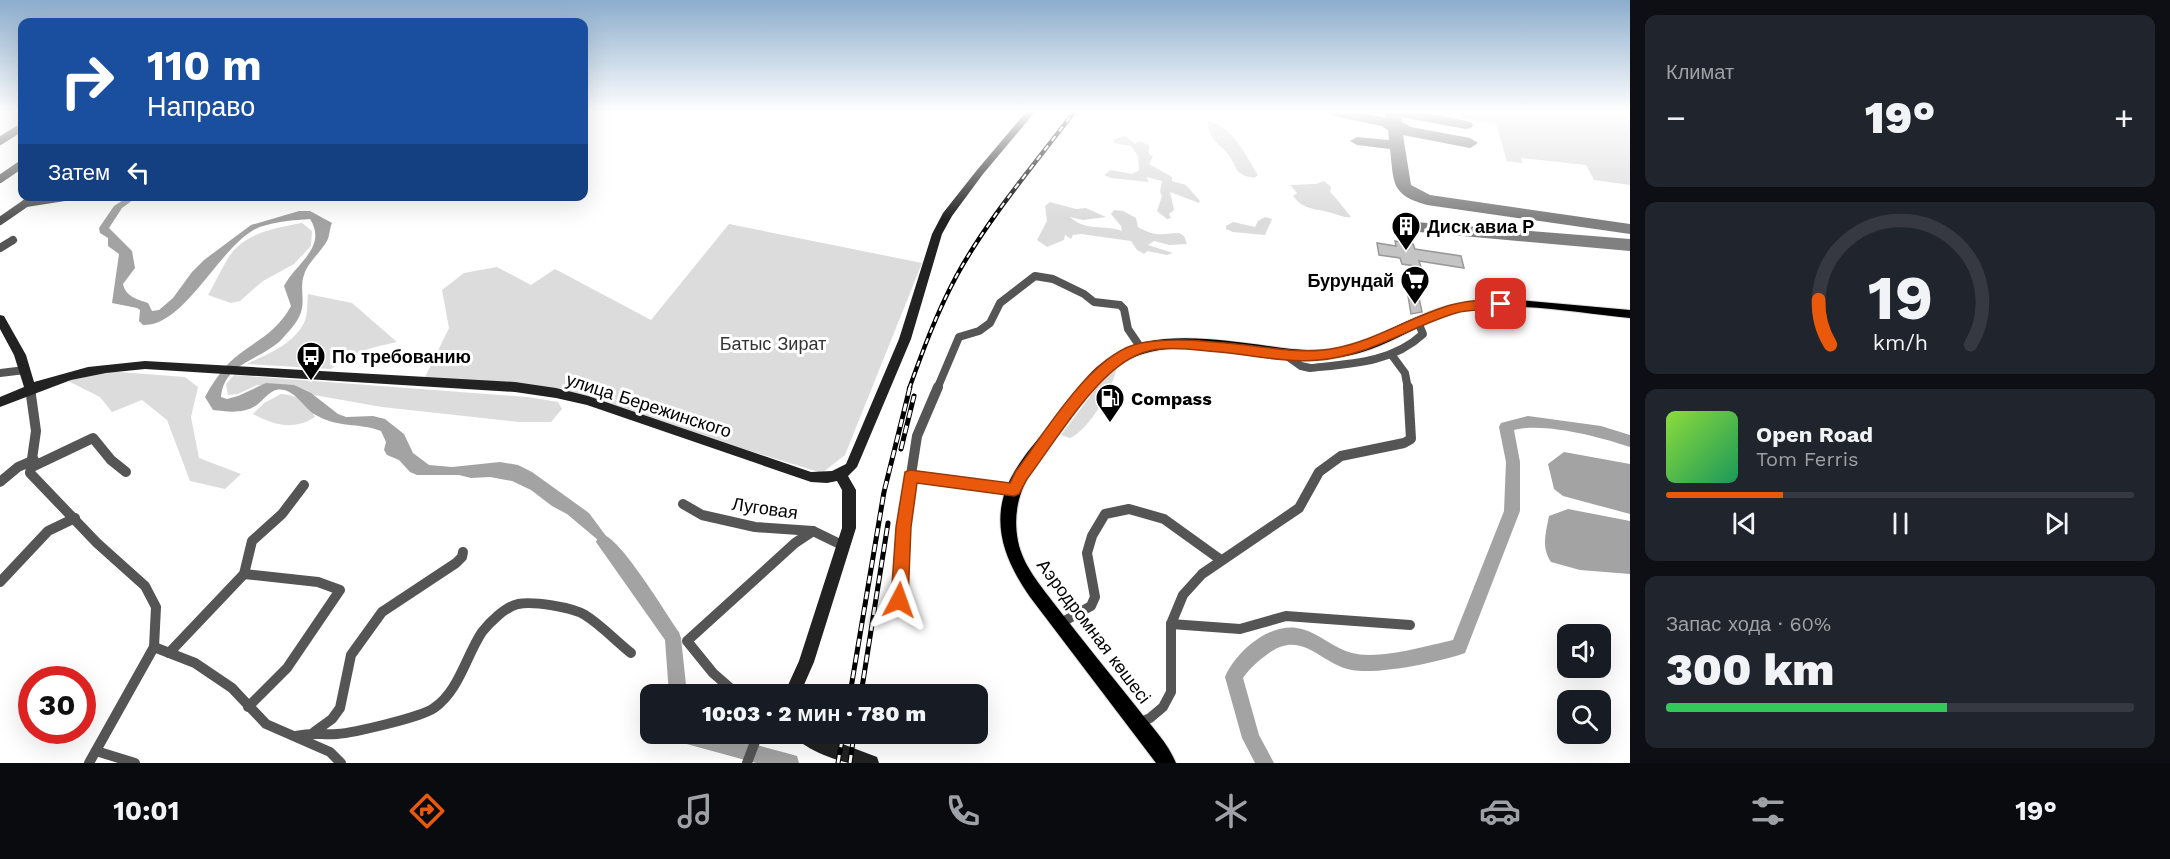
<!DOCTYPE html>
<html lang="ru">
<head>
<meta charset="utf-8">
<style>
  body { margin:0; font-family:"Work Sans",sans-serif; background:#20242c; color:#f1f3f6; height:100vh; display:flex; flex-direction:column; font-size:22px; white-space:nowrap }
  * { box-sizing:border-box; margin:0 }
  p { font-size:20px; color:#9ea1a6 }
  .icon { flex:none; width:33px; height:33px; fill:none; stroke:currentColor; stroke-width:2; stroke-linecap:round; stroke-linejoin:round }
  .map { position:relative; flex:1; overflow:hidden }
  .panel { display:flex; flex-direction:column; gap:15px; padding:15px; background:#0d0f14; width:540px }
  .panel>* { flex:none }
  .banner { position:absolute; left:18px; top:18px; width:570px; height:183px; border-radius:12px; box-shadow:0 6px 24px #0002; background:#1a4fa0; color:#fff; overflow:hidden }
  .fabs { position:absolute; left:1557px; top:624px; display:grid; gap:12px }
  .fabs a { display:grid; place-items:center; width:54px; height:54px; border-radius:12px; background:#171b24; box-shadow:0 6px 24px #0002; font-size:30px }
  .speed { position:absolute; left:18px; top:666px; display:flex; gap:12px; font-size:30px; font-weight:700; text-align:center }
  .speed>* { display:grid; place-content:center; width:78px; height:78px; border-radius:50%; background:#171b24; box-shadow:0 6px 24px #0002; line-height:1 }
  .speed .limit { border:9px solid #d22; background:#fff; color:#111 }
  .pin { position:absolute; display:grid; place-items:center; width:51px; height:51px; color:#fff; margin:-26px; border-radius:12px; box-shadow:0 3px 9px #0006 }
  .me { position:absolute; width:66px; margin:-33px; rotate:4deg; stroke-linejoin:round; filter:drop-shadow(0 0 4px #0008) }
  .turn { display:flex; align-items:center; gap:21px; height:126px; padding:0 30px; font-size:27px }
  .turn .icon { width:78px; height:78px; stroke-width:2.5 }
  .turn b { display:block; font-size:42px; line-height:51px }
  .then { display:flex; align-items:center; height:57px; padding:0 30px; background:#0003; gap:12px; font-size:22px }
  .big { font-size:45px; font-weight:800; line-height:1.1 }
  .panel .tile { flex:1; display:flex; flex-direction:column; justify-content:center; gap:9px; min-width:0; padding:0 21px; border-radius:12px; background:#20242c }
  .panel .dial { align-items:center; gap:0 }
  .dial svg { height:156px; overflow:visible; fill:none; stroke:#363941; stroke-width:7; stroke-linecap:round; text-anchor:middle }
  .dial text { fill:#f1f3f6; stroke:none }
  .song { display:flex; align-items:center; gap:18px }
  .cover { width:72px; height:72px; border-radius:9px; background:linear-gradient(135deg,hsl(90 70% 55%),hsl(150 70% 35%)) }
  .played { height:6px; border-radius:3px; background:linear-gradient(90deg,#ea580c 25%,#363941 25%) }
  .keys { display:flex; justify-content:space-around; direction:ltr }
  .heat { display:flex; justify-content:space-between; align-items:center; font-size:33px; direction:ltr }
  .charge { height:9px; border-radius:4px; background:linear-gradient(90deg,#34c759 60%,#363941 0) }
  .trip { position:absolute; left:640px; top:684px; width:348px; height:60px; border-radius:12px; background:#171b24; box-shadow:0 6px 24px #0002; font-weight:800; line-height:60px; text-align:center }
  .dock { display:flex; height:96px; justify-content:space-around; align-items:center; background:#090b0e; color:#9ea1a6 }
  .dock .icon { width:42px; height:42px }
  .dock .on { color:#ea580c }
  .dock b { font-size:27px; color:#f1f3f6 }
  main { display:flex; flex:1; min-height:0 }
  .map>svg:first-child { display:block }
  .green { fill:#dcdcdc }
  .water { fill:#a3a3a3 }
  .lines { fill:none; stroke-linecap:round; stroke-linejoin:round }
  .river { fill:#a3a3a3; fill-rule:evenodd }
  .taxiway { fill:#808080; fill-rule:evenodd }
  .building { fill:#c4c4c4; stroke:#999; stroke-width:1.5 }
  .primary-casing { stroke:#dbdbdb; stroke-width:2 }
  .street-far1 { stroke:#555; stroke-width:8 }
  .street { stroke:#555; stroke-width:10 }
  .secondary { fill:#222; fill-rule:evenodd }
  .primary { fill:#000; fill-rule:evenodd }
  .rail-far1-casing { stroke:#000; stroke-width:4.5 }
  .rail-casing { stroke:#000; stroke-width:5 }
  .rail-far1 { stroke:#fff; stroke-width:2; stroke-dasharray:6; stroke-linecap:butt }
  .rail { stroke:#fff; stroke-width:3; stroke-dasharray:8; stroke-linecap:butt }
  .route { fill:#ea580c; stroke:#983908; stroke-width:1.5 }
  .labels { text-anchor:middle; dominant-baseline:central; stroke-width:6; stroke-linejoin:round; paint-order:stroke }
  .poi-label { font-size:18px; font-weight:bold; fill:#000; stroke:#fff; text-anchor:start }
  .park-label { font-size:18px; fill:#333; stroke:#fff }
  .street-label { font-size:18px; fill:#000; stroke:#fff }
</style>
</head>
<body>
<main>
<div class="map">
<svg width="1630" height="763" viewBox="0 0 1630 763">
  <rect width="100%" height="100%" fill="#fff"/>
  <!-- green -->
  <g class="green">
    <path d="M1461 112H1630V185L1594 180 1586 165 1521 158 1522 163 1507 161 1496 124 1462 118Z"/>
    <path d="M1208 121C1234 127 1245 155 1258 175L1254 178C1249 177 1244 176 1240 173 1235 169 1234 163 1230 157 1222 144 1208 142 1208 121Z"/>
    <path d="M1125 136 1135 144 1139 141 1149 145V154L1153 156 1149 164 1172 177V181L1186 185 1200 201 1199 203 1170 192 1174 210 1169 214 1171 218 1167 219 1157 211 1162 196 1160 192 1162 181 1146 177 1149 182 1111 178 1104 175 1111 170 1132 174 1139 170 1138 156 1131 146 1114 143V139Z"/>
    <path d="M1324 181 1331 187 1330 192C1338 200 1344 208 1351 217 1343 218 1340 215 1332 213 1315 208 1305 211 1293 196L1297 193 1290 185 1316 184Z"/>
    <path d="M1050 202 1076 209 1086 208 1106 217 1083 220 1070 217C1086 232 1103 224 1122 231L1121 226 1111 214 1114 210 1123 211 1136 218 1138 227C1155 237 1161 234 1179 233L1184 236 1187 244 1169 245 1154 241 1148 245 1173 253 1167 255 1147 251 1144 254 1137 250 1131 241 1081 234 1073 235 1071 239 1065 235 1064 240 1047 247 1037 240 1047 221 1045 206Z"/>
    <path d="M1265 217 1272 219 1265 235 1233 232 1226 229V226L1233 222 1255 227 1258 221Z"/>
    <path d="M302 223 312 231 311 246 294 264 263 281 240 301 231 303 208 295C216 282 226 257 237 247 254 231 281 227 302 223Z"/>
    <path d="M729 224 922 263 845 455 822 473 542 387 424 379 449 328 442 290 464 273 497 267 531 285 555 269 651 320Z"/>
    <path d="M308 294 352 303 397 342C370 348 353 351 331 369L247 364C268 354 292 345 304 323 308 315 307 303 308 294Z"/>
    <path d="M1116 369C1114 387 1088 431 1070 438L1061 435 1097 387Z"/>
    <path d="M106 371 185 377 198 387 191 417 199 458 241 474 225 489 190 481 167 420 142 400 112 412 100 397 66 380Z"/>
    <path d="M234 375 528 397 558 402 562 409 551 422H519L382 407 257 385 238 394 228 395 226 384Z"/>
    <path d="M281 394C299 395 307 402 315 417 293 431 274 425 253 414L264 403Z"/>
  </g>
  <!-- water -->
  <g class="water">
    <path d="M128 197H137L122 208 109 228 132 251 135 268 123 284C126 297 137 299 148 303L152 311 159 310 173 298 192 272 204 260 251 225 299 211H310L332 223C329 230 330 235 327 241 320 253 308 262 304 275 300 286 304 297 302 308 300 320 290 330 282 339 262 360 224 362 221 397L227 399 238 396 266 383 294 385 311 393 338 414 346 417 373 416 385 419 404 434 413 453 429 465 452 467 500 462 518 465 532 472 589 513 606 536 617 556 567 514 552 506 531 490 512 481 490 477 471 478 459 475H417L410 472 399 460 387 455 384 450 386 442 381 431C357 422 339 429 314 414 303 407 293 386 276 390 269 392 263 400 258 404 246 414 228 412 213 410L205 397C211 386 220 372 229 363 253 340 274 337 291 306L284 286C296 263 328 247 310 219 294 220 266 222 252 231 217 252 183 327 143 325L139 321 140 310 137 308 112 303 119 254 108 246V238L100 233 99 228 114 206Z"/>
    <path d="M1564 452 1630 464V514L1563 496 1554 489 1548 464Z"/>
    <path d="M1568 509 1630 521V574L1580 570 1551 562C1541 547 1546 532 1549 516Z"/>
  </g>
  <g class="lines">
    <!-- river -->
    <g class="river">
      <path d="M1528 416 1601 426 1630 435V447C1600 437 1544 422 1514 430L1520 462V511L1465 653C1440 662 1378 675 1352 670 1320 664 1303 629 1269 653 1258 661 1251 667 1243 678L1259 735 1274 763H1255L1242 738 1225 677C1236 651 1272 620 1302 629 1320 634 1335 649 1352 653 1378 660 1427 646 1453 640L1504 511 1506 462 1499 427 1501 423Z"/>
      <path d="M604 535C623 542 665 612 679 632L681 638 687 694H669L665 640 596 542 598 537Z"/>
      <path d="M674 734H715L790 754 797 756 799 763H756L683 743 677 740Z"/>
    </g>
    <!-- taxiway -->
    <g class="taxiway">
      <path d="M1327 112H1358L1386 118V112H1422L1471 122 1473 125 1471 128 1466 129 1401 117 1402 122 1411 127 1470 138 1478 143 1470 148 1403 135 1411 185 1430 195 1630 224V234L1427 205C1390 195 1394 182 1390 149L1357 145 1350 141 1357 137 1389 140 1388 130 1382 126 1334 116Z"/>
      <path d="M1403 221 1630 239V251L1397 230 1395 226 1397 222Z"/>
    </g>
  </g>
  <!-- building -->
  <g class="building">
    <path d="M1395 241 1413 244 1415 249 1461 256 1464 268 1419 261 1421 267 1402 264 1400 258 1379 255 1377 243 1396 246Z"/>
    <path d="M1408 296 1419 298 1422 312 1411 314Z"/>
  </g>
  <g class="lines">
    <!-- primary casing -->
    <g class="primary-casing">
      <path id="primary" d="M1518 300 1630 310V318C1576 313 1506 298 1453 313 1427 321 1404 336 1379 346 1360 354 1340 358 1320 360 1297 363 1271 356 1249 353 1194 347 1139 338 1097 383 1081 401 1069 422 1054 440 1029 470 1010 500 1018 541 1023 566 1041 586 1056 606 1083 641 1111 675 1138 709 1151 726 1168 743 1176 763H1156L1030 597C1012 571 997 542 1001 509 1006 469 1040 439 1063 409 1074 395 1083 379 1097 367 1111 355 1127 346 1145 342 1185 334 1228 341 1268 346 1289 349 1310 352 1331 349 1378 341 1411 314 1455 304 1475 299 1497 299 1518 300Z"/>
    </g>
    <!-- street-far1 -->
    <g class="street-far1">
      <path d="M0 141 22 127"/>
      <path d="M0 179 22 164"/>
      <path d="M26 203 71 196"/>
      <path d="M0 221 29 201"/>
      <path d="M0 248 13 240"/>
      <path d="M1284 354 1301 366 1310 368C1350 364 1392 363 1423 334L1418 322"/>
      <path d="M1391 354 1405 373 1408 389"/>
      <path d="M0 373 25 370"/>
      <path d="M937 389 959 337 979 331 990 323 1000 303 1035 276 1053 279 1084 294 1094 302 1120 305 1124 309 1128 329 1141 348"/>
    </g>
    <!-- street -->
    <g class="street">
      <path d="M30 388 36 431 30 473 97 543 145 586 156 607 154 647 89 763"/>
      <path d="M32 467 93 438 111 460 126 472"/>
      <path d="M910 476 1014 490"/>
      <path d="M0 482 18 467 34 460"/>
      <path d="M683 504 702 515 755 527 813 531 844 546"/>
      <path d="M244 574 318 582 340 590 287 668 248 707"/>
      <path d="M0 582 48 531 75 518"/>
      <path d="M899 600 903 527 917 436 938 387"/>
      <path d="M1059 624 1091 606 1095 597 1087 553 1092 536 1105 514 1129 509 1164 519 1221 560"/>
      <path d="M1171 624 1240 629 1286 616 1410 625"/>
      <path d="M154 647 195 663 232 688 266 724 330 752 341 763"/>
      <path d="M169 653 244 574 252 541 282 514 304 485"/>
      <path d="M737 694 713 673 687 641 795 543 813 531"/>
      <path d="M1139 723 1150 718 1163 707 1171 692V624L1183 595 1202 574 1299 508 1319 472 1341 456 1404 443 1411 439 1408 387"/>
      <path d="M314 732 332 719 340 708 351 655 382 612 456 563 462 557 463 552"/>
      <path d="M296 736C314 732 320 735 337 734 353 733 422 717 434 708 459 691 466 656 482 632 490 622 505 607 518 604 533 601 572 607 585 615 601 625 616 641 631 653"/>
      <path d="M96 751 135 763"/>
      <path d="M747 763 758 734"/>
    </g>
    <!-- secondary -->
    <g class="secondary">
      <path d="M1026 112H1035L983 174 952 216 942 234 911 339 857 467 848 476 856 490V528L814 662 800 694H784L799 661 842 528V490L837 481 827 483 811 482 587 405 556 398 515 392 145 369 106 373 71 380 0 407V397L24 387 14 355 0 329V315L4 316 26 355 34 382 88 367 145 361 515 382 556 388 588 396 811 472 832 471 846 464 899 339 932 234 943 213 977 170Z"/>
      <path d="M793 734H816L877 757 879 763C870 763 860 763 851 763 837 762 798 746 793 734Z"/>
    </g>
    <!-- primary -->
    <use href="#primary" class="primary"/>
    <!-- rail-far1 casing -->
    <g class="rail-far1-casing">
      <path id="rail-far1" d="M909 389C923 350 937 312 957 275 989 217 1034 165 1074 112"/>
    </g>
    <!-- rail casing -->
    <g class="rail-casing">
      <g id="rail">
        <path d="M901 449 914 396"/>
        <path d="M850 694 884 492 910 387"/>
        <path d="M861 694 888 523"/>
        <path d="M838 763 843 734"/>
        <path d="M850 763 854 734"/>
      </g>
    </g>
    <!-- rail-far1 -->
    <use href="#rail-far1" class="rail-far1"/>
    <!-- rail -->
    <use href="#rail" class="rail"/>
  </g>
  <!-- sky -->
  <linearGradient id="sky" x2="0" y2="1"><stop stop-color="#8cadcc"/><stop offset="0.51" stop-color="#fff"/><stop offset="1" stop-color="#fff" stop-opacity="0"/></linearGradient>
  <rect width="1630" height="219" fill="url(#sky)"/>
  <!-- route -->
  <path class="route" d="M1501 299 1506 301 1508 304 1506 307C1490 312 1472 308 1456 313 1409 327 1369 356 1319 360 1286 363 1251 355 1219 352 1194 350 1165 345 1142 353 1098 368 1055 442 1027 479L1019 494 1014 496 917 483 911 527 908 600 905 605 899 607 894 605 891 600 896 527 905 472 910 470 1010 483 1016 471C1045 433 1092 352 1141 343 1173 337 1204 341 1236 344 1268 347 1304 355 1336 348 1377 340 1412 316 1451 305 1468 300 1485 300 1501 299Z"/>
  <!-- icons -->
  <defs>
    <g id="building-pin" transform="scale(1.5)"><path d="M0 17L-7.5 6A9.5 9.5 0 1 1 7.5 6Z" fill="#000" stroke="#fff"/><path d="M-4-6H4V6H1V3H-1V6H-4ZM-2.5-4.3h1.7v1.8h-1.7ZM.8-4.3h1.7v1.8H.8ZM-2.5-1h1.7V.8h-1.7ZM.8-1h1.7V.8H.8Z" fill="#fff"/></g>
    <g id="supermarket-pin" transform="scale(1.5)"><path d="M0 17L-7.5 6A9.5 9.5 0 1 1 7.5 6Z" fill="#000" stroke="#fff"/><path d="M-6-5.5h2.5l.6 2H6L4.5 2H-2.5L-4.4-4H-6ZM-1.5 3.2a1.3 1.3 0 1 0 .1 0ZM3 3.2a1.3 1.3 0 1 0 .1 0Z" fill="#fff"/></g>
    <g id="bus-pin" transform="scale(1.5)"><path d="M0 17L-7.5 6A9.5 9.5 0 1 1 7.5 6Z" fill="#000" stroke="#fff"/><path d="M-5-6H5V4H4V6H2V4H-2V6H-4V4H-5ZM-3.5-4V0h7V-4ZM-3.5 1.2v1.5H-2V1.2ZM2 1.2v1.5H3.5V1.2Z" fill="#fff"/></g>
    <g id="fuel-pin" transform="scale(1.5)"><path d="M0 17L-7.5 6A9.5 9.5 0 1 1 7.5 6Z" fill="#000" stroke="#fff"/><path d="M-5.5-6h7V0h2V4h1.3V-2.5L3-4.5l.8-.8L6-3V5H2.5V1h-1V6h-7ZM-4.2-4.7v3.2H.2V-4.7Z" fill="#fff"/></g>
  </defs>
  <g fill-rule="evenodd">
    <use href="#building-pin" x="1406" y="226"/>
    <use href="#supermarket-pin" x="1415" y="280"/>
    <use href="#bus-pin" x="311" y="356"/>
    <use href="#fuel-pin" x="1110" y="398"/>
  </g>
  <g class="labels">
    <!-- poi labels -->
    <g class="poi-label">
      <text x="1427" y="226">Диск авиа Р</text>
      <text x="1394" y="280" text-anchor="end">Бурундай</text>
      <text x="332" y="356">По требованию</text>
      <text x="1131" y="398">Compass</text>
    </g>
    <!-- park labels -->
    <g class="park-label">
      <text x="773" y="343">Батыс Зират</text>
    </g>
    <!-- street labels -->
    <g class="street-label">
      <text transform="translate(649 405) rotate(18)">улица Бережинского</text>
      <text transform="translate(765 508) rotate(8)">Луговая</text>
      <text transform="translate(1094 631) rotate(53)">Аэродромная көшесі</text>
    </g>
  </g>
</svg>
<div class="fabs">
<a><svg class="icon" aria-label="sound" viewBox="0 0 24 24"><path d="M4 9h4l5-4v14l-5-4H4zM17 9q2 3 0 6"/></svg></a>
<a><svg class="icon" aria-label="search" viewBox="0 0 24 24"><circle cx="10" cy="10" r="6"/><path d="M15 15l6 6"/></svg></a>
</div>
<div class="speed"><div class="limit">30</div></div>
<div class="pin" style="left:1501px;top:304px;background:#d93025"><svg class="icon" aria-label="arrive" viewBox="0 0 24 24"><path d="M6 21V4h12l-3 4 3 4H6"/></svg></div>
<svg class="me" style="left:899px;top:600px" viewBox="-20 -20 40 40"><path d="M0-17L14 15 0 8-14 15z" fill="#ea580c" stroke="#fff" stroke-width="4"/></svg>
<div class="trip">10:03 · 2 мин · 780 m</div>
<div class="banner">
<div class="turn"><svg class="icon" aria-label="right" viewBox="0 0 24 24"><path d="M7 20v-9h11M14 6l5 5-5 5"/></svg><div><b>110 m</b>Направо</div></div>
<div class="then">Затем<svg class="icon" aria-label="left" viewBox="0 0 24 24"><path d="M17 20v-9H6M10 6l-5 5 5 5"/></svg></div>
</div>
</div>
<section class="panel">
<div class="tile"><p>Климат</p>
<div class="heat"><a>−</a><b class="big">19°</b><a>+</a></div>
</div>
<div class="tile dial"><svg viewBox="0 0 100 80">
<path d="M14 69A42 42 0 1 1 86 69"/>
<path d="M14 69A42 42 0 0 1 8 46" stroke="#ea580c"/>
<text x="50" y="56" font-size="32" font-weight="700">19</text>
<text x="50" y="72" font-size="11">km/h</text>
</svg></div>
<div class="tile">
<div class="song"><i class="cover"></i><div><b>Open Road</b><p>Tom Ferris</p></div></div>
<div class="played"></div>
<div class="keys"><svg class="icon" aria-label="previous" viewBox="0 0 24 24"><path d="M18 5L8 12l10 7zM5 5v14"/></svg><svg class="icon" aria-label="pause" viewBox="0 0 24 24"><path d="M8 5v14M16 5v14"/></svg><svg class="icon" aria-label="next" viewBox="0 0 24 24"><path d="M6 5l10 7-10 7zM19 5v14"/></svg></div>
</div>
<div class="tile"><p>Запас хода · 60%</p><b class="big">300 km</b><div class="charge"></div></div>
</section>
</main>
<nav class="dock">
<b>10:01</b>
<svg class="icon on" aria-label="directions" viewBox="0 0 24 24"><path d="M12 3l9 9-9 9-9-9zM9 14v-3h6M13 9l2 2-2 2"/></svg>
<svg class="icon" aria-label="music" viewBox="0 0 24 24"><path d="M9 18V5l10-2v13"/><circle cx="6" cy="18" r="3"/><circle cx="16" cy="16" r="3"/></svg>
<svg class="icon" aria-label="phone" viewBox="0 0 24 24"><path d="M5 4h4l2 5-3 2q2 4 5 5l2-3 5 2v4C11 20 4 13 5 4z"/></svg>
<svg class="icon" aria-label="climate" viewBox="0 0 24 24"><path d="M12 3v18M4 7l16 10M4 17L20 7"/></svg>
<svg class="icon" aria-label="car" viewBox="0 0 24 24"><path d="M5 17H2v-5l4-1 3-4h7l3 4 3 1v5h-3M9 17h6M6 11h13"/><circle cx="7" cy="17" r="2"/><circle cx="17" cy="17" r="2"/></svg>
<svg class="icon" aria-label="filters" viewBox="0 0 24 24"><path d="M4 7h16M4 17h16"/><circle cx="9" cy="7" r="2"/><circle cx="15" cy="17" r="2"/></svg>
<b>19°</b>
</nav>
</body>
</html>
